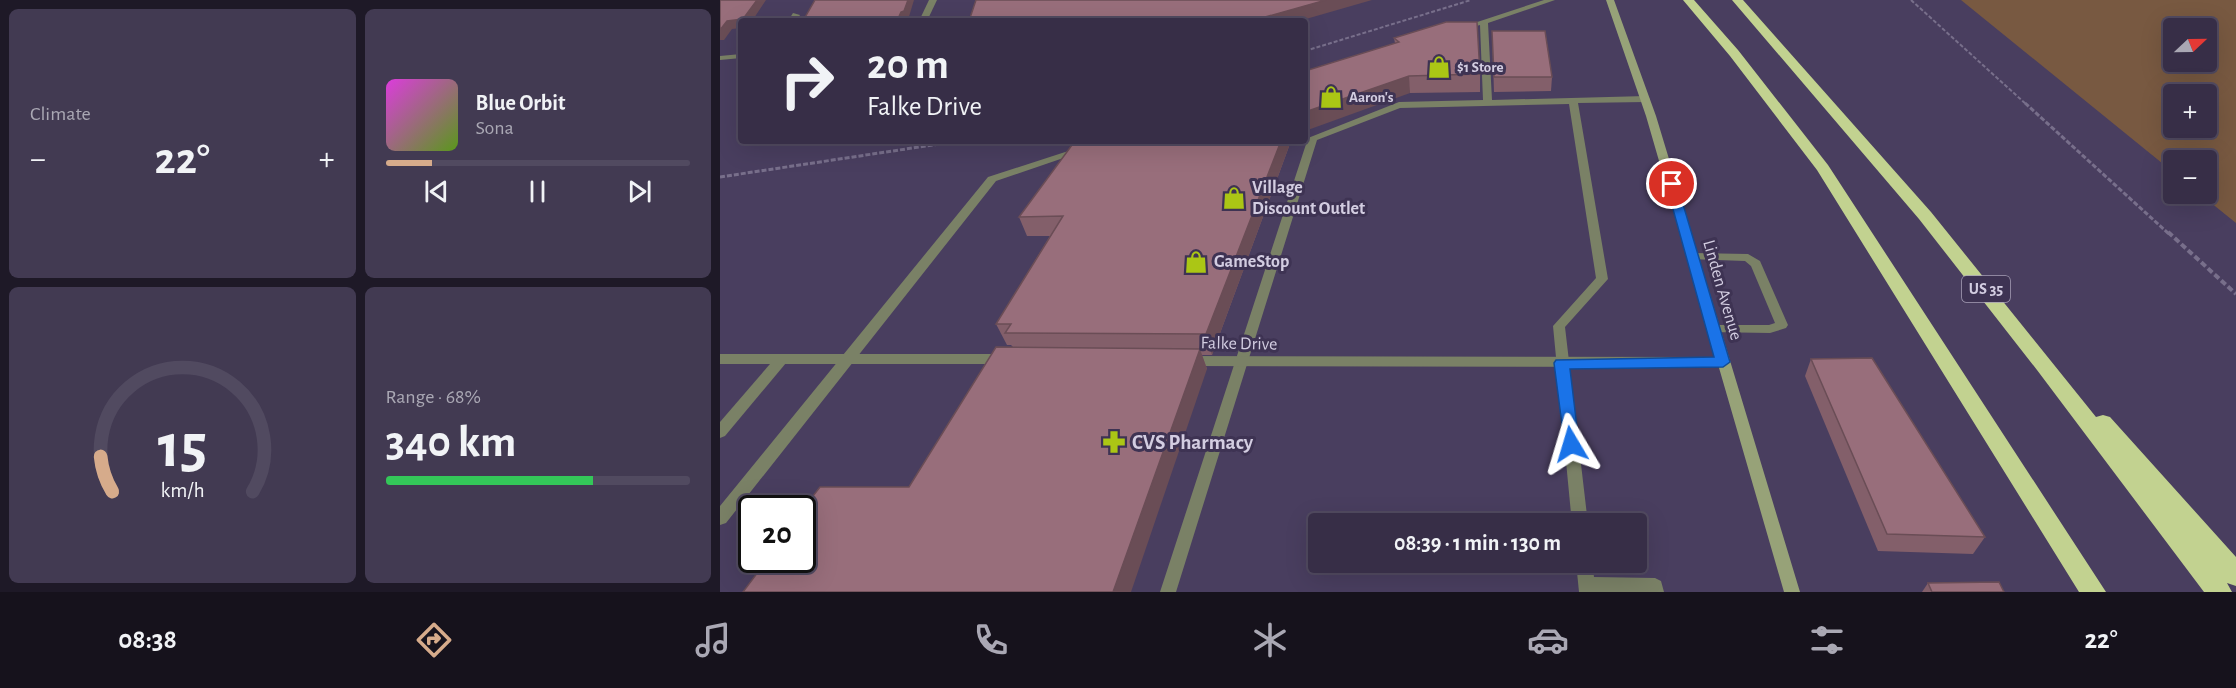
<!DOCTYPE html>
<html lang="en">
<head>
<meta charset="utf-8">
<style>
  body { margin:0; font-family:"Alegreya Sans",sans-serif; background:#423a52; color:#f1f3f6; height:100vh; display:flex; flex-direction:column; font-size:22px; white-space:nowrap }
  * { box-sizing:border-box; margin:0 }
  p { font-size:20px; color:#aaa8b4 }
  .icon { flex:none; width:33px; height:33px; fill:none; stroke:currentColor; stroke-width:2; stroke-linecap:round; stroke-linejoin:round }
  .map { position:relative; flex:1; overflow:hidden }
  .drawer { display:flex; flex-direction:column; gap:9px; padding:9px; background:#1e1927; width:720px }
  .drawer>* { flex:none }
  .top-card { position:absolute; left:18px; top:18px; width:570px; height:126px; border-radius:6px; box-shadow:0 6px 24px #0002,0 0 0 2px #514a60; background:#372e47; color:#f1f3f6; overflow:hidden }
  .needle { width:39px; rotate:68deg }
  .buttons { position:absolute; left:1443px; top:18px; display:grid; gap:12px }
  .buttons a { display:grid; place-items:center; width:54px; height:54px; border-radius:6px; background:#372e47; box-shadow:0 6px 24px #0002,0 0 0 2px #514a60; font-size:30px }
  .speed { position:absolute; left:18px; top:495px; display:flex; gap:12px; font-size:30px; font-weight:700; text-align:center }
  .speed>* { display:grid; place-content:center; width:78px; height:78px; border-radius:50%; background:#372e47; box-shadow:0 6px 24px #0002,0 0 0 2px #514a60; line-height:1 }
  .speed .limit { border:3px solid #111; border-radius:9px; background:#fff; color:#111 }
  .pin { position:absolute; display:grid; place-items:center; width:51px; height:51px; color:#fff; margin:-26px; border:3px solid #fff; border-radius:50%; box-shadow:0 2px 6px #0007 }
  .me { position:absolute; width:66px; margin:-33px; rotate:353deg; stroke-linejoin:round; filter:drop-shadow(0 0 4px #0008) }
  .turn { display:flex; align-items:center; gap:21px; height:126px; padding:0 30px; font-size:27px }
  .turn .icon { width:78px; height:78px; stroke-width:2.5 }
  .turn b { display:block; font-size:42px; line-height:51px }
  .big { font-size:45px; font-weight:600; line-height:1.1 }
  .drawer .card { flex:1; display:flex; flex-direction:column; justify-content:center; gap:9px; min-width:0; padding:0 21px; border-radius:9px; background:#423a52 }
  .drawer .dial { align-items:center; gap:0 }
  .dial svg { height:156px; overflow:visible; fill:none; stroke:#514a60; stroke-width:7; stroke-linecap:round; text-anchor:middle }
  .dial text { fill:#f1f3f6; stroke:none }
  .song { display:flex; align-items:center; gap:18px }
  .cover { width:72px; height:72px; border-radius:9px; background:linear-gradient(135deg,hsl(300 70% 55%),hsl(90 70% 35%)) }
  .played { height:6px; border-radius:3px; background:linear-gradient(90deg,#d6ab8b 15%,#514a60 15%) }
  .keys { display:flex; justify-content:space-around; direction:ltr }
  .heat { display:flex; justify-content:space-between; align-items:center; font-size:33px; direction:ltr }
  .charge { height:9px; border-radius:4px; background:linear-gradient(90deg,#34c759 68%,#514a60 0) }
  .drawer .tiles { flex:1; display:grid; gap:9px; grid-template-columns:repeat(2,1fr) }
  .trip { position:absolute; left:588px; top:513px; width:339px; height:60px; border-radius:6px; background:#372e47; box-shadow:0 6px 24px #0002,0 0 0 2px #514a60; font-weight:600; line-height:60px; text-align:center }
  .dock { display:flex; height:96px; justify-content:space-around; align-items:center; background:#16121c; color:#aaa8b4 }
  .dock .icon { width:42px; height:42px }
  .dock .current { color:#d6ab8b }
  .dock b { font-size:27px; color:#f1f3f6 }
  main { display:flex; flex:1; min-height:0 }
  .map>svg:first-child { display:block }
  .green { fill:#785941; fill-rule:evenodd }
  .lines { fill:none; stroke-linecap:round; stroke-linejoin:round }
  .path-far2 { stroke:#786f8b; stroke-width:2; stroke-dasharray:4 2; stroke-linecap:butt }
  .path-far1 { stroke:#786f8b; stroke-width:3; stroke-dasharray:5 2; stroke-linecap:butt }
  .path { stroke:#786f8b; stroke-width:4; stroke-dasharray:6 3; stroke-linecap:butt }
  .service { fill:#7a8166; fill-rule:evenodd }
  .minor { fill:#7a8166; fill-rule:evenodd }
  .secondary { fill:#97a278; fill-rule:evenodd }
  .motorway { fill:#c2d290; fill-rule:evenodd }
  .wall { fill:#835f6a }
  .shaded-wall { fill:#6a4d56 }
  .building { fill:#986e7b; stroke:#6a4d56; stroke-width:1.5 }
  .route { fill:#1a73e8; stroke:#114b97; stroke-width:1.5 }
  .labels { text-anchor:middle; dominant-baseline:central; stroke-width:6; stroke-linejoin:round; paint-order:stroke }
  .far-poi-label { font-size:15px; font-weight:bold; fill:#d3cde1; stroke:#3e3353; text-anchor:start }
  .shield { fill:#3e3353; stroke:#a69fb6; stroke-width:1.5 }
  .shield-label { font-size:16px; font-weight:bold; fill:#d3cde1 }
  .poi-label { font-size:18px; font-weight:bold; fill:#d3cde1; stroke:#3e3353; text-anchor:start }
  .street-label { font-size:18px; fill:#d3cde1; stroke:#3e3353 }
  .near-poi-label { font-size:21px; font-weight:bold; fill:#d3cde1; stroke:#3e3353; text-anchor:start }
</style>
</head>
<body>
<main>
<section class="drawer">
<div class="tiles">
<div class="card"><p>Climate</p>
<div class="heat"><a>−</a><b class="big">22°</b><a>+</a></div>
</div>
<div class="card">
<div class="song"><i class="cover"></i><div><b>Blue Orbit</b><p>Sona</p></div></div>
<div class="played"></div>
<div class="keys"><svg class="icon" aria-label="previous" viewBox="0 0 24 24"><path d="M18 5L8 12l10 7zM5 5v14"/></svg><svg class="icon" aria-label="pause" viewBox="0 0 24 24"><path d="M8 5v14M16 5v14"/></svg><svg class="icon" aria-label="next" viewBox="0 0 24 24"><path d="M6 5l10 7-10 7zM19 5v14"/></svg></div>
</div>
<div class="card dial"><svg viewBox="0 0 100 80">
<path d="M14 69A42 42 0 1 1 86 69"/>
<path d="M14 69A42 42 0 0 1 8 51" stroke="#d6ab8b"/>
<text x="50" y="56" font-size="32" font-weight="700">15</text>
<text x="50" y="72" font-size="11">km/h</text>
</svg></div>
<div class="card"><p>Range · 68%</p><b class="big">340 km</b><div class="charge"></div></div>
</div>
</section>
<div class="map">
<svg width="1516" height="592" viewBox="0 0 1516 592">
  <rect width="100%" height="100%" fill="#493e5f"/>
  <!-- green -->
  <path class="green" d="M1241 0H1516V223L1480 194H1486V160H1454L1453 172ZM1454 28H1486V62H1454ZM1454 94H1486V128H1454Z"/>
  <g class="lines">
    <!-- path-far2 -->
    <g class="path-far2">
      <path d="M1191 0 1307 105"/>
      <path d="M585 51 751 0"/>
    </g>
    <!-- path-far1 -->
    <g class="path-far1">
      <path d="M1305 103 1449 234"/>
      <path d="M0 177 239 141"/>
    </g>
    <!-- path -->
    <path class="path" d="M1448 232 1516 294"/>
    <!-- service -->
    <g class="service">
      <path d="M824 0H835L768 23 772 100 926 96 930 99 926 102 858 103 888 279 845 327 868 524H852L833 326 876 278 849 104 680 108 597 140 456 592H440L588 138 679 102 763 100 760 25 743 30 739 28Z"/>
      <path d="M73 13 80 15 76 21H68Z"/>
      <path d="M379 141H393L276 181 6 523 0 525V506L268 177Z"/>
      <path d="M973 253 1028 254 1040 261 1068 325 1066 328 1050 333 989 332 987 329 993 325H1049L1055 323 1031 266 1025 261 969 259 967 257 969 255Z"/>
      <path d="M61 355 66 357 68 360 66 363 5 436 0 438V422L56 357Z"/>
      <path d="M856 562H872L874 577 935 578 941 581 944 592H859Z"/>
    </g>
    <!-- minor -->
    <g class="minor">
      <path d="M209 0H217L207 21H199Z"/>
      <path d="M21 54V58L0 60V56Z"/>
      <path d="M0 354H284L289 356 291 359 289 362 284 364H0Z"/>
      <path d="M470 356 1003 357 1008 359 1010 362 1008 365 1003 367 470 366 465 364 463 361 465 358Z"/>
    </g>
    <!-- secondary -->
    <path class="secondary" d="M886 0H894L936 116 1080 592H1064L926 116Z"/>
    <!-- motorway -->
    <g class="motorway">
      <path d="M963 0H974L1018 50 1108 165 1386 592H1359L1097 170 1010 56Z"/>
      <path d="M1012 0H1023L1211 212 1376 417 1383 415 1390 417 1516 557V586L1507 583 1512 592H1484L1317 370 1199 219Z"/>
    </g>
  </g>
  <!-- wall -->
  <g class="wall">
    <path d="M772 31 832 77 831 91 774 92Z"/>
    <path d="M674 38 760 74V92L690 93 675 43Z"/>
    <path d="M571 141 492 355H482L487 369 189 487 293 347 291 345H287L276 324 330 236H307L299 217Z"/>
    <path d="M1091 359 1265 537 1253 554 1158 551 1085 376Z"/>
    <path d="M1208 583 1284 592H1202Z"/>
  </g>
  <!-- shaded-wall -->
  <g class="shaded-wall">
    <path d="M37 0H46L32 21H21V28L12 29 4 40H0V30L7 21Z"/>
    <path d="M188 0H194L188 20 184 21H177L181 12Z"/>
    <path d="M606 0H652L579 21H531Z"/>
    <path d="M689 76 690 93 585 131V112Z"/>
    <path d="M561 141H571L492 355 486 334Z"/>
    <path d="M480 349 487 369 411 592H393Z"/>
  </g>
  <!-- building -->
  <g class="building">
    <path d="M0 0H37L23 19 7 21 0 30Z"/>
    <path d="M95 0H188L184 11 181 12 177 21H83Z"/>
    <path d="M256 0H606L531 21H249Z"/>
    <path d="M726 22H757L760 74 689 76 585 112V71L679 42 674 38Z"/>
    <path d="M772 31H825L832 77H774Z"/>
    <path d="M394 141H561L486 334 285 333 291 324H276L343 216 299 217 352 145 393 143Z"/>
    <path d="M276 347 480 349 393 592H23L47 560H82V510L100 487H189Z"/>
    <path d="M1152 358 1265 537 1167 534 1091 359Z"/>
    <path d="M1279 582 1284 592H1212L1208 583Z"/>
  </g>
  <!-- route -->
  <path class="route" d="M948 181 957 184 1010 362 1003 367 850 369 859 444 856 448H845L834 363 836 360 994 357 946 184Z"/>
  <!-- icons -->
  <defs>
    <g id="shop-bare" transform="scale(1.8)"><path d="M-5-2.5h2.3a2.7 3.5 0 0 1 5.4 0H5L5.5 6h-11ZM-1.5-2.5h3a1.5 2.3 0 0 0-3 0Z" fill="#abc615" stroke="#3e3353" stroke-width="2.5" paint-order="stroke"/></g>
    <g id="pharmacy-bare" transform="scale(1.8)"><path d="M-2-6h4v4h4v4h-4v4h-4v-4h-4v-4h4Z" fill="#abc615" stroke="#3e3353" stroke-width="2.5" paint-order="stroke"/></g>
  </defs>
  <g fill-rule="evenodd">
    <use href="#shop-bare" x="719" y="67"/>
    <use href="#shop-bare" x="611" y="97"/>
    <use href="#shop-bare" x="514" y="198"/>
    <use href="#shop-bare" x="476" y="262"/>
    <use href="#pharmacy-bare" x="394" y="442"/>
  </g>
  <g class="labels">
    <!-- far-poi labels -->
    <g class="far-poi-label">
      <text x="737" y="67">$1 Store</text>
      <text x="629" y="97">Aaron's</text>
    </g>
    <!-- shield labels -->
    <rect class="shield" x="1242" y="276" width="48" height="26" rx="4.5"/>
    <g class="shield-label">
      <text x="1266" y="289">US 35</text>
    </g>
    <!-- poi labels -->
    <g class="poi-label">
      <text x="532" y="188">Village<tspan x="532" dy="21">Discount Outlet</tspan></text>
      <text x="494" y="262">GameStop</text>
    </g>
    <!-- street labels -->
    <g class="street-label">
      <text transform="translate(1002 290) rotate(74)">Linden Avenue</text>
      <text transform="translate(519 344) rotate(1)">Falke Drive</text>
    </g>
    <!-- near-poi labels -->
    <g class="near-poi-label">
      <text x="412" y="442">CVS Pharmacy</text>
    </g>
  </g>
</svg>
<div class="buttons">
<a><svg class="needle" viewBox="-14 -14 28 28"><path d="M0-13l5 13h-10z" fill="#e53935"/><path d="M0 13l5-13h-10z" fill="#aaa8b4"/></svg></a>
<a>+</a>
<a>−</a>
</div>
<div class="speed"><div class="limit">20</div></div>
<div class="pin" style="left:952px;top:184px;background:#d93025"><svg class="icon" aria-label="arrive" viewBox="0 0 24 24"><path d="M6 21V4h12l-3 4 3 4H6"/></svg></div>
<svg class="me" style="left:851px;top:444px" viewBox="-20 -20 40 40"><path d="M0-17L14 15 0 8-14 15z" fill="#1a73e8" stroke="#fff" stroke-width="4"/></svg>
<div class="trip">08:39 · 1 min · 130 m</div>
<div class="top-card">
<div class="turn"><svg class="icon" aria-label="right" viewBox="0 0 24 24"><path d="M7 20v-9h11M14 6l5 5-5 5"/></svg><div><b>20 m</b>Falke Drive</div></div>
</div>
</div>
</main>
<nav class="dock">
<b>08:38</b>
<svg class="icon current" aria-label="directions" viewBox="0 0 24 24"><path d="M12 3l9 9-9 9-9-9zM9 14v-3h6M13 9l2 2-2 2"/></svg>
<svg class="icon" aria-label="music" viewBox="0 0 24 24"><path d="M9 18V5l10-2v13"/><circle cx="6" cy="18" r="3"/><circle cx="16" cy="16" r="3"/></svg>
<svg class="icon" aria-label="phone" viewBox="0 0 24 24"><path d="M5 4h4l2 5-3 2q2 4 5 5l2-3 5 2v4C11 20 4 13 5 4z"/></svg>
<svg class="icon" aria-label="climate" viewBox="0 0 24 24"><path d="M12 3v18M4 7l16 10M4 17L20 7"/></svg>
<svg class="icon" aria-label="car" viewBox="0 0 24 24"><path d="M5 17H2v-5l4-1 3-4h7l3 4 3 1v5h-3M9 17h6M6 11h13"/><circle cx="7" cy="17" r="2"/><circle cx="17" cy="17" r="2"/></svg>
<svg class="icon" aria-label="filters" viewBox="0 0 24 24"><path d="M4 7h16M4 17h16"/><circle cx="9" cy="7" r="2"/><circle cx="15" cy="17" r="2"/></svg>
<b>22°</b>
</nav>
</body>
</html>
